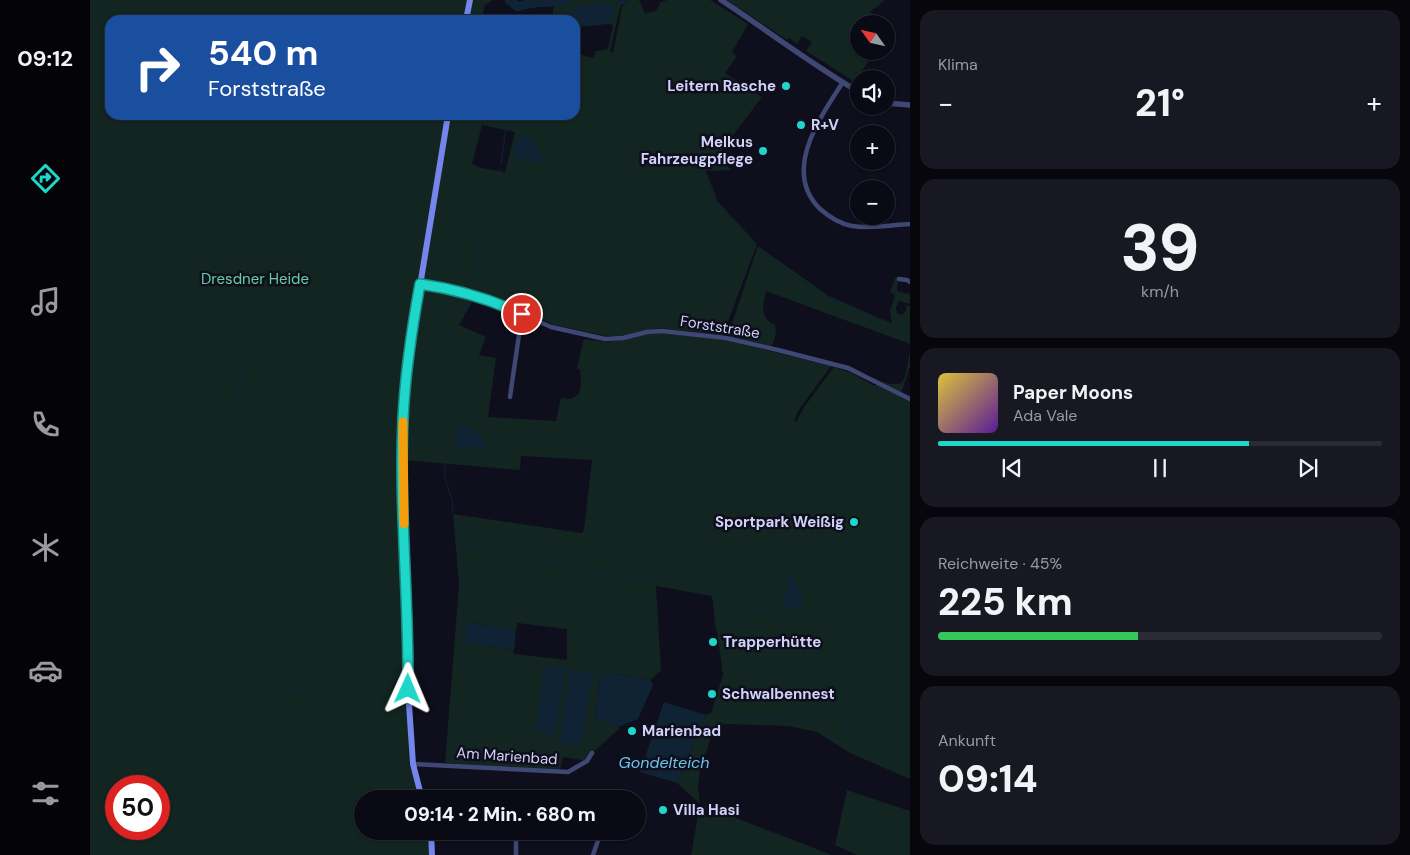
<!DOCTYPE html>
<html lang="de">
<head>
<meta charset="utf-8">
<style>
  body { margin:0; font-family:"DM Sans",sans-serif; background:#181822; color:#f1f3f6; height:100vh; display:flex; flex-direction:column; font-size:19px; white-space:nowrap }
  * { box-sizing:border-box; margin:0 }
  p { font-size:16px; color:#999aa0 }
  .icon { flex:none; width:28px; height:28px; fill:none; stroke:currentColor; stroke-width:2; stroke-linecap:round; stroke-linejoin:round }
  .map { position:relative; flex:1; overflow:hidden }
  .details { display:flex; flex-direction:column; gap:10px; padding:10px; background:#06060c; width:500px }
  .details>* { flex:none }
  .hud { position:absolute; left:15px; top:15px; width:475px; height:105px; border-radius:15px; box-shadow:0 1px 4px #0004,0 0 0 1px #2a2b34; background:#1a4fa0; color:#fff; overflow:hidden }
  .needle { width:32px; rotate:304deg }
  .buttons { position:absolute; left:760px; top:15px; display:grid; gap:10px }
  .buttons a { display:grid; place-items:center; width:45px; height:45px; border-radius:50%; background:#0a0a15; box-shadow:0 1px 4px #0004,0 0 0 1px #2a2b34; font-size:25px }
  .speed { position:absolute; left:15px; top:775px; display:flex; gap:10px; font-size:25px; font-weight:700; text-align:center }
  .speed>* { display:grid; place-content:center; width:65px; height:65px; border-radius:50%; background:#0a0a15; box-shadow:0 1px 4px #0004,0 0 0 1px #2a2b34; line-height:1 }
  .speed .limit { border:8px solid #d22; background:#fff; color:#111 }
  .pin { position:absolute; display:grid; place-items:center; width:42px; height:42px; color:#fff; margin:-21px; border:2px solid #fff; border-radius:50%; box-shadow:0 1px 5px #0007 }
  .me { position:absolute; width:55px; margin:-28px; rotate:1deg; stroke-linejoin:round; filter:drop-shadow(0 0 4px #0008) }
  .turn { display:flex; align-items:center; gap:18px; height:105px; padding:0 20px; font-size:22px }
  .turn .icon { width:65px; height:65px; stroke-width:2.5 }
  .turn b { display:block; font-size:35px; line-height:42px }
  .big { font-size:38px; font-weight:800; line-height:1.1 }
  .details .card { flex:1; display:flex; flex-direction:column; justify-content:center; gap:8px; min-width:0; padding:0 18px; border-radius:15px; background:#181822 }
  .details .dial { align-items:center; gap:0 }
  .dial b { font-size:65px; line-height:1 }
  .song { display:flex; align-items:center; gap:15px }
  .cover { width:60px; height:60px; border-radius:8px; background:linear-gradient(135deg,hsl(50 70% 55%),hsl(270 70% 35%)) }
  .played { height:5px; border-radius:2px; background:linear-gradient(90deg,#1ed6c9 70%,#2a2b34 70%) }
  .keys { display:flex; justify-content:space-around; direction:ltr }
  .heat { display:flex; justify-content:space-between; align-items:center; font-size:28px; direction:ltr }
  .charge { height:8px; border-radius:4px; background:linear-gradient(90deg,#34c759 45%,#2a2b34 0) }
  .trip { position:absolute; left:264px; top:790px; width:292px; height:50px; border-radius:25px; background:#0a0a15; box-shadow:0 1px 4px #0004,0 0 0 1px #2a2b34; font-weight:800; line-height:50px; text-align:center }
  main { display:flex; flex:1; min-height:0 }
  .tab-bar { display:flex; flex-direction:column; width:90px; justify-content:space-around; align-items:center; background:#040408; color:#999aa0 }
  .tab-bar .icon { width:35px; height:35px }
  .tab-bar .on { color:#1ed6c9 }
  .tab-bar b { font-size:22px; color:#f1f3f6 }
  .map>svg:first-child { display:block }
  .green { fill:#122521; fill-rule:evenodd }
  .water { fill:#0f2335 }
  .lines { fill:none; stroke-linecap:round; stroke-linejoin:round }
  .stream { stroke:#0f2335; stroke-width:1 }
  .river { stroke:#0f2335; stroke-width:9 }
  .minor { stroke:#3f4775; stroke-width:4.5 }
  .tertiary { stroke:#3f4775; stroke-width:5.5 }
  .secondary { stroke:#7485ec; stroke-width:6 }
  .route-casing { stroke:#148b83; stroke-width:12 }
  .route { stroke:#1ed6c9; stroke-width:9 }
  .slow { stroke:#f59e0b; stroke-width:9 }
  .poi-dot { fill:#1ed6c9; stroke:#0e0e1c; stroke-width:2 }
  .labels { text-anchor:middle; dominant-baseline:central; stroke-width:5; stroke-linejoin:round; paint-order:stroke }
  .poi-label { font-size:15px; font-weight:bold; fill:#d0d2f8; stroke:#0e0e1c; text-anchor:start }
  .park-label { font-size:15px; fill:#67cea2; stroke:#0e0e1c }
  .street-label { font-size:15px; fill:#d0d2f8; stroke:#0e0e1c }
  .water-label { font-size:16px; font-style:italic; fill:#6cc5ea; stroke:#0e0e1c }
</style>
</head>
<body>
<main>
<nav class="tab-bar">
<b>09:12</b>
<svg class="icon on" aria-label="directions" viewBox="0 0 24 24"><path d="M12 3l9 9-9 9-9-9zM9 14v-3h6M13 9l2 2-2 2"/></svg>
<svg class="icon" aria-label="music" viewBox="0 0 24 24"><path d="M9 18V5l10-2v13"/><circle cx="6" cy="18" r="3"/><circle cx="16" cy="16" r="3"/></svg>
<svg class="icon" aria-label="phone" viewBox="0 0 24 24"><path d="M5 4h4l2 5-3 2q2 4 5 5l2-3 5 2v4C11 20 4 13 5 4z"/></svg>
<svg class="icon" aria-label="climate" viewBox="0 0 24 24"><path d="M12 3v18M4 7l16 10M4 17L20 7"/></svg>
<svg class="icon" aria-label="car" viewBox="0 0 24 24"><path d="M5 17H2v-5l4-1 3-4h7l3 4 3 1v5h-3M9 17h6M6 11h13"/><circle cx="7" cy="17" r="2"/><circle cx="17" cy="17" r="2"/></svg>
<svg class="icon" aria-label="filters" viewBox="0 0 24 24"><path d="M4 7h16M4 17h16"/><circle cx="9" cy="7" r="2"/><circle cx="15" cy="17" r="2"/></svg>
</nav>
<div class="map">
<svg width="820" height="855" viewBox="0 0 820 855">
  <rect width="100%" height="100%" fill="#0e0e1c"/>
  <!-- green -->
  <g class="green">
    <path d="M0 0H403L395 5 391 20H20V115H485V53L503 58 506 51 514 50 518 48 523 25 518 24 521 20 477 17 478 20H462L464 3 485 0H534L530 8 520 52 523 53 532 7 538 0H549L555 13 566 11 571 2 577 0H620L658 24 642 52 647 56 635 73 672 97 626 158 642 170 616 171 628 202 667 244 633 335 570 328 532 336H516L464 325 417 302 369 289 368 294 384 299 369 325 396 337 389 355 406 358 398 417 466 421 471 398 481 399 489 394 491 383 490 369H487L493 341 495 339 515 342 533 340 558 334 572 333 636 340 741 366 708 411 704 421H707L714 407 744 367 759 372 785 386 787 383 756 364C772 371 793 388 811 383L815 377 820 351V366L810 397 820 401V779L760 753 727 732 699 726 635 724 625 726 610 770 608 786 610 804 742 855H601L610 804 587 783 616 715 621 713 633 675 622 596 566 586 571 670 561 680 518 673 510 677 505 717 528 727 529 729 502 753 497 761 473 757 470 771 355 763 369 585 363 514 492 533 494 529 502 460 431 456 430 470 313 460 319 763 330 799H272V831H339L342 855H0ZM392 125 425 132 415 172 391 168 382 164ZM697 574 704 579 713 602 711 609 701 607 694 597 697 591ZM377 622 426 630 427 623 477 629V660L424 654 423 650 376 643ZM26 786H69V829H26Z"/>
    <path d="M637 0H795L780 12 787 17 783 24H769V51H785L765 82 716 51 722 42 712 36 707 44 700 38 697 40Z"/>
    <path d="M668 246 740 297 802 324 800 311 805 295 800 292 805 278 808 276 807 291 819 294 820 290V304L809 301 806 308 807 313 813 315 817 308 814 305 820 306V344L676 291C673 306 669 317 685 325 687 330 685 342 681 346L638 336Z"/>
    <path d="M757 790 820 811V855H767L745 845Z"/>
  </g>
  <!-- water -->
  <g class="water">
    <path d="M515 3 522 6 525 10 521 20 518 24 488 27 485 25V20H478L477 17 486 8Z"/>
    <path d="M429 136 439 137 452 156 450 162C441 163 433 158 424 158L423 147Z"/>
    <path d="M365 426C379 427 386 430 395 440L394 447H366Z"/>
    <path d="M697 573 704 579 713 602 711 609 694 607V597L697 591Z"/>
    <path d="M377 622 426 630 424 650 375 643Z"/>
    <path d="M454 667 475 668 465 736 445 732Z"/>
    <path d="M481 669 503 673 490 743H469Z"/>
    <path d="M518 673 561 680 563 685 548 719 528 727 505 717 510 677Z"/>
    <path d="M574 702 616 715 587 783 550 772Z"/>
  </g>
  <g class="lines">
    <!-- stream -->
    <g class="stream">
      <path d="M538 2 548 10 630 211 650 231 655 240 724 290 820 332"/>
      <path d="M525 10 532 0"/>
      <path d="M463 20 467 2"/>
      <path d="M590 48 603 74 622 75"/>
      <path d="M411 164 416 128 420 115"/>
      <path d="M0 286 5 287"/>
      <path d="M16 293 30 300"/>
      <path d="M384 293 389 258 390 236 392 233 390 229 410 169"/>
      <path d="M747 422 790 435 798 418"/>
      <path d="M751 423 757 416 766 389"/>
      <path d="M0 441 16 425 18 416 8 385 4 362 17 345 37 325"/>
      <path d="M355 479V462L349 419 347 397 351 363 356 347 382 299"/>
      <path d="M356 481 362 500 363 513"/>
      <path d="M364 516 374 587 372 593 376 605 372 624 371 645"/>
      <path d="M367 543 408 551"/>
      <path d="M414 553 537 579H577L602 583 614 588 632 600 649 606 685 614 697 619 708 629"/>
      <path d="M0 587 40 565 58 550 77 518 98 507 119 483 126 468 141 420 163 339 202 293"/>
      <path d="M623 596 626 630"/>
      <path d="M714 638 732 675 751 721 759 737 780 748 792 756 820 768"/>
      <path d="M370 648 372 654 441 696"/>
      <path d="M197 690C214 692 234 691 246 705L265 758 320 761"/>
      <path d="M641 717 708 720 727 725 742 731"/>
      <path d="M751 734 759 737"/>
      <path d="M150 743 160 732 180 719 209 673 222 658"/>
      <path d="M67 855 109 807 147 746"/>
    </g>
    <!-- river -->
    <g class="river">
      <path d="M419 0 428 7C443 0 462 4 477 0"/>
      <path d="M531 0H532"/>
    </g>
    <!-- minor -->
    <g class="minor">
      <path d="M753 82C731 116 692 170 729 208 738 216 750 224 762 226 781 229 802 225 820 224"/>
      <path d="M809 279 817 280 820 282"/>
      <path d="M330 284 369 291 404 302 461 327 515 339 533 338 557 332 572 331 636 338 688 350 758 368 820 399"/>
      <path d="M420 397 432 314"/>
      <path d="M323 764 478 772 497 761 502 753"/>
      <path d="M426 831V855"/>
      <path d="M503 855 511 832"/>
    </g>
    <!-- tertiary -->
    <g class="tertiary">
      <path d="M631 0C677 30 721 64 769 92"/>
      <path d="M796 103 820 105"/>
    </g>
    <!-- secondary -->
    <g class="secondary">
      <path d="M376 20 380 0"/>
      <path d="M332 799 323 764 318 689 319 643 313 519V418L320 347 329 292 358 115"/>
      <path d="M341 831 342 855"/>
    </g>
  </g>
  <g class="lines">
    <!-- route casing -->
    <g class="route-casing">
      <path id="route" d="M318 689C319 599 309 509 313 419 315 374 322 328 330 284 365 289 400 299 432 314"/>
    </g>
    <!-- route -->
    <use href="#route" class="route"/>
    <!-- slow -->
    <path class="slow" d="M313 422 314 524"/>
  </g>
  <!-- markers -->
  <g class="poi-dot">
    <circle cx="696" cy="86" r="5"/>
    <circle cx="711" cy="125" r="5"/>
    <circle cx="673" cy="151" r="5"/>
    <circle cx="764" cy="522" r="5"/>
    <circle cx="623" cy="642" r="5"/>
    <circle cx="622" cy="694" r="5"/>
    <circle cx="542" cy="731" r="5"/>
    <circle cx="573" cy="810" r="5"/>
  </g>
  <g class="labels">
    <!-- poi labels -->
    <g class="poi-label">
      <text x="686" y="86" text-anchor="end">Leitern Rasche</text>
      <text x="721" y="125">R+V</text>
      <text x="663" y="142" text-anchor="end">Melkus<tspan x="663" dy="17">Fahrzeugpflege</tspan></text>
      <text x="754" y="522" text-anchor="end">Sportpark Weißig</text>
      <text x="633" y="642">Trapperhütte</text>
      <text x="632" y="694">Schwalbennest</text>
      <text x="552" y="731">Marienbad</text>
      <text x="583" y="810">Villa Hasi</text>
    </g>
    <!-- park labels -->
    <g class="park-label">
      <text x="165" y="279">Dresdner Heide</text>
    </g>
    <!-- street labels -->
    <g class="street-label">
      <text transform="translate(630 327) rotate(9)">Forststraße</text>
      <text transform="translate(417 756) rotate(4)">Am Marienbad</text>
    </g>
    <!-- water labels -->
    <g class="water-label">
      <text x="574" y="762">Gondelteich</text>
    </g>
  </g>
</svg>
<div class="buttons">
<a><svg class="needle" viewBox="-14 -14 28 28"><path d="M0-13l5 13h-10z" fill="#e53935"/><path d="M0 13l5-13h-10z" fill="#999aa0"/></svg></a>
<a><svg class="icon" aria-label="sound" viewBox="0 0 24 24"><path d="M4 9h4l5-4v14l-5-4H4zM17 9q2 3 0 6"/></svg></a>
<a>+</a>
<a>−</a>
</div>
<div class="speed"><div class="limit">50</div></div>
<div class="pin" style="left:432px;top:314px;background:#d93025"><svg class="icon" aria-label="arrive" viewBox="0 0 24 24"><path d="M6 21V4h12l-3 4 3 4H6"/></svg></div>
<svg class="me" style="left:318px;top:689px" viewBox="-20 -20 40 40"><path d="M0-17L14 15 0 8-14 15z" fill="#1ed6c9" stroke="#fff" stroke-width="4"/></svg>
<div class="trip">09:14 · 2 Min. · 680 m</div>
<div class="hud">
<div class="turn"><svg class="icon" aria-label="right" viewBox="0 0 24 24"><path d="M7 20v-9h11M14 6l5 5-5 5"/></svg><div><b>540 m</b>Forststraße</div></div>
</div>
</div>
<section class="details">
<div class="card"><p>Klima</p>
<div class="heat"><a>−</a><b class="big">21°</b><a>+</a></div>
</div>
<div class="card dial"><b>39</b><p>km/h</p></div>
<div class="card">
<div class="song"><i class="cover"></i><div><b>Paper Moons</b><p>Ada Vale</p></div></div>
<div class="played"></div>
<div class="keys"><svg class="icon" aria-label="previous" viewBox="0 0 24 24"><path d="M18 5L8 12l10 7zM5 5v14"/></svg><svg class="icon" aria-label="pause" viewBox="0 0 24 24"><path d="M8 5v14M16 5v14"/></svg><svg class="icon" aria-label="next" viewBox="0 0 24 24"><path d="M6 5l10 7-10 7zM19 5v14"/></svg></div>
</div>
<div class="card"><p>Reichweite · 45%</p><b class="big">225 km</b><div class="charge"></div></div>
<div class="card"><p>Ankunft</p><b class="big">09:14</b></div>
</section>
</main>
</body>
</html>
